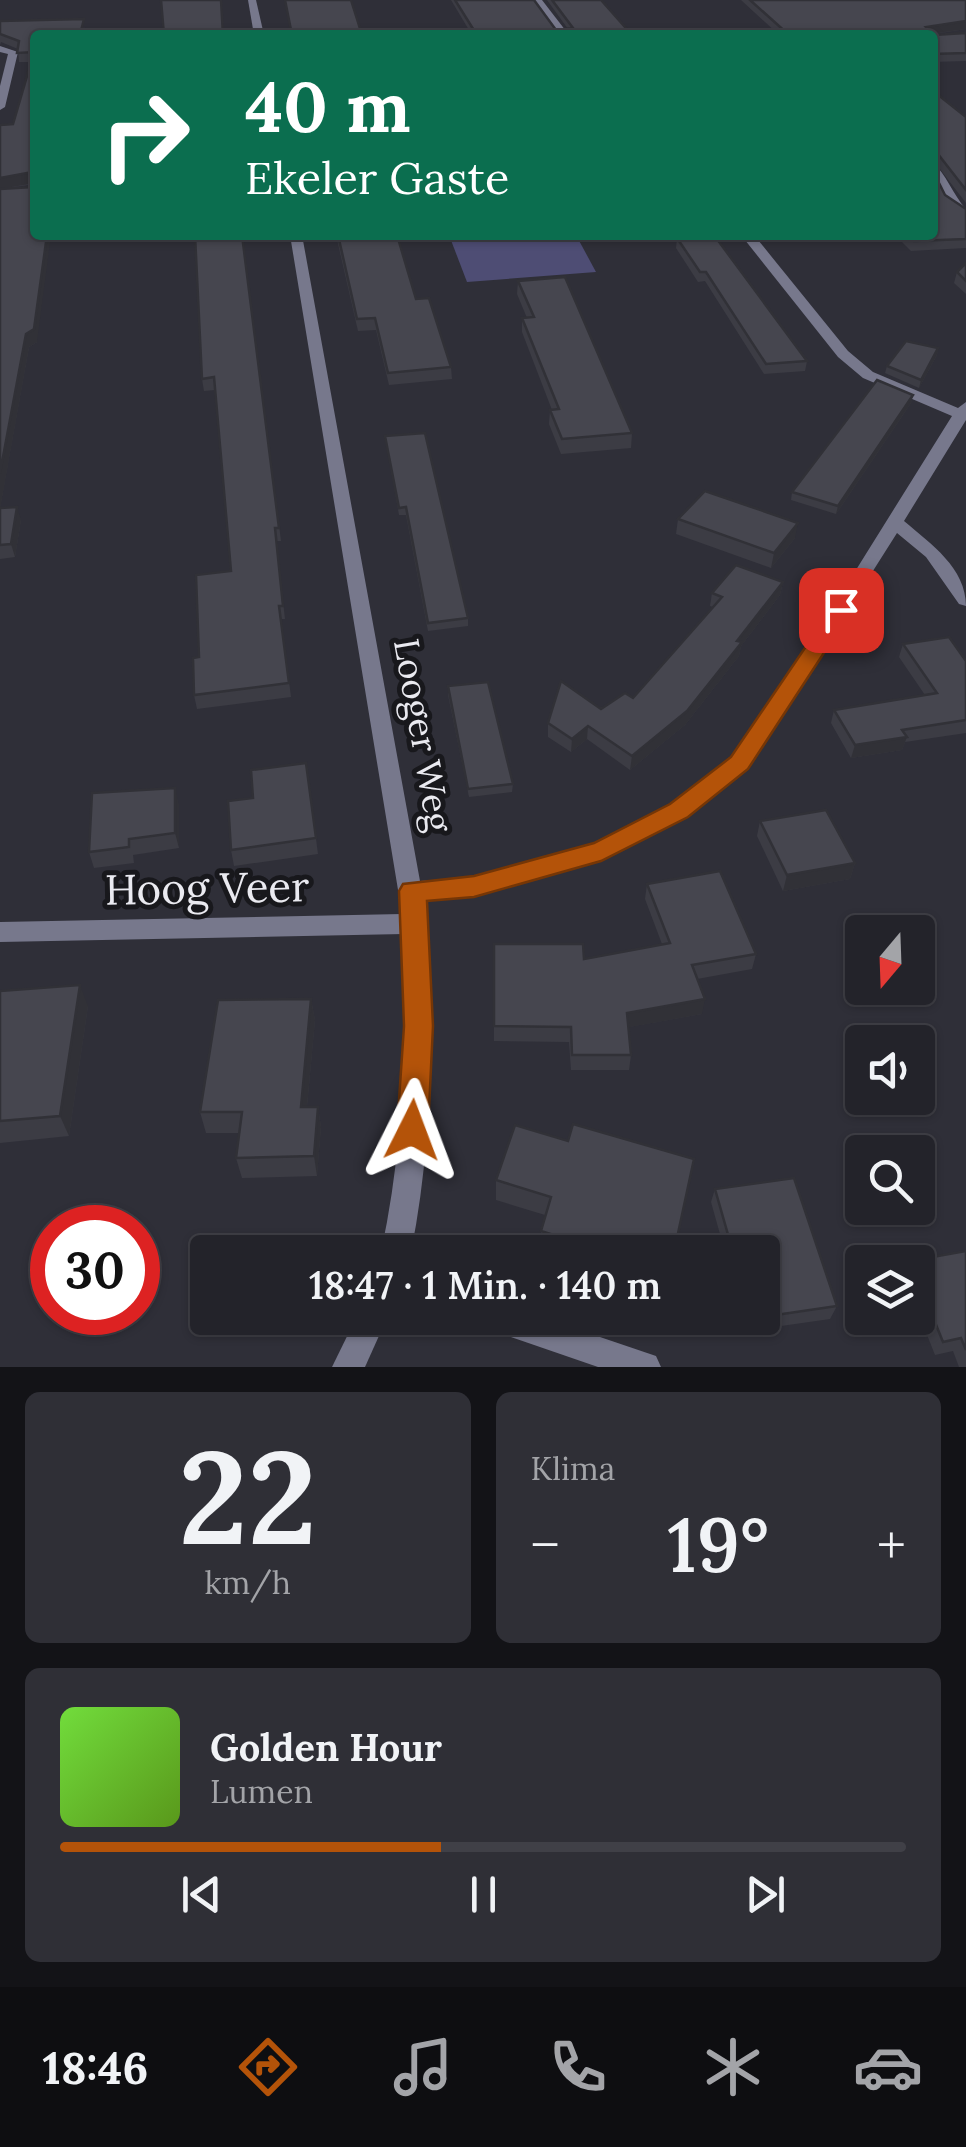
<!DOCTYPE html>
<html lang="de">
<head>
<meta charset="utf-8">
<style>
  body { margin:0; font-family:Lora,serif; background:#2f2f36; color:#f1f3f6; height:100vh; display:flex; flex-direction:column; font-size:38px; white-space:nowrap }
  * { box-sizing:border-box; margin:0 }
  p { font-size:32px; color:#a3a4a8 }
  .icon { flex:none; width:55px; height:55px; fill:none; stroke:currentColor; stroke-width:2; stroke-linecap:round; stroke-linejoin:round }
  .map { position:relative; height:1367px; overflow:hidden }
  .sheet { display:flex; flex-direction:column; gap:25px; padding:25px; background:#131317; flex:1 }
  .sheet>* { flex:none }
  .guide { position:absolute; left:30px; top:30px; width:908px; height:210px; border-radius:10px; box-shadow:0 2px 8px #0004,0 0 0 2px #404047; background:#0b6e4f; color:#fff; overflow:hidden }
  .needle { width:65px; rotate:199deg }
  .tools { position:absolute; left:845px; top:915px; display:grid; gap:20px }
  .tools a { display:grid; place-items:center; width:90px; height:90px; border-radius:10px; background:#23232a; box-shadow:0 2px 8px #0004,0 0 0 2px #404047; font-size:50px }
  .speed { position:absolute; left:30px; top:1205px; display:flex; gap:20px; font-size:50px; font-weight:700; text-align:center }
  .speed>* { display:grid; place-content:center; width:130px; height:130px; border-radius:50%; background:#23232a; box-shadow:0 2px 8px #0004,0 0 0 2px #404047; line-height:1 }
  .speed .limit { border:15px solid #d22; background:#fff; color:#111 }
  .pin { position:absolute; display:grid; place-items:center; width:85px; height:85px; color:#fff; margin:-42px; border-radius:20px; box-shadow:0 5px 15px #0006 }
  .me { position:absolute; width:110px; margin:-55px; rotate:3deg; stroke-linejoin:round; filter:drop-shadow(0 0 8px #0008) }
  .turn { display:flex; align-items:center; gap:35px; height:210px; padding:0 50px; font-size:45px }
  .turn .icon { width:130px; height:130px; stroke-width:2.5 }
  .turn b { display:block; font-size:70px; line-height:85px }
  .big { font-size:75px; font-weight:600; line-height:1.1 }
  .sheet .widget { flex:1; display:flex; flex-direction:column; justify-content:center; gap:15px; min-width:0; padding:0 35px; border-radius:15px; background:#2f2f36 }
  .sheet .dial { align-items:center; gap:0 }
  .dial b { font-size:130px; line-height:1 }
  .song { display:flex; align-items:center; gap:30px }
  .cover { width:120px; height:120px; border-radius:15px; background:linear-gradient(135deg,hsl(100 70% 55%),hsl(90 70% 35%)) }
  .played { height:10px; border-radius:5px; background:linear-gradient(90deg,#b45309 45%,#404047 45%) }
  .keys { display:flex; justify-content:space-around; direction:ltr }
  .heat { display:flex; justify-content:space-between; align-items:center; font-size:55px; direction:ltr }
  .sheet .tiles { flex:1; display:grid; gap:25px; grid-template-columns:1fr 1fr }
  .widget:last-child { grid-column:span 2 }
  .trip { position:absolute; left:190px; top:1235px; width:590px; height:100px; border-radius:10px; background:#23232a; box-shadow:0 2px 8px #0004,0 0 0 2px #404047; font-weight:600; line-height:100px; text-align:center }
  .tabs { display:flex; height:160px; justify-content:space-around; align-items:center; background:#0e0e11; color:#a3a4a8 }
  .tabs .icon { width:70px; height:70px }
  .tabs .selected { color:#b45309 }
  .tabs b { font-size:45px; color:#f1f3f6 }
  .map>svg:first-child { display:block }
  .green { fill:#4e4d74 }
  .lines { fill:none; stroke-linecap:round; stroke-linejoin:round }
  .minor { fill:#77788c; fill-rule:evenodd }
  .wall { fill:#3c3c44 }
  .shaded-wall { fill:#313137 }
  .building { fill:#46464f; stroke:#313137; stroke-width:2.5 }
  .route { fill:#b45309; stroke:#753606; stroke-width:2.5 }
  .labels { text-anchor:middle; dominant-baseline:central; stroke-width:10; stroke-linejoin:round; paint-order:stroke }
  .street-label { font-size:35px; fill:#eaeaf0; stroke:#18181c }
  .near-street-label { font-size:42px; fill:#eaeaf0; stroke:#18181c }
</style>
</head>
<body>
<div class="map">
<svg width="966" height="1367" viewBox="0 0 966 1367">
  <rect width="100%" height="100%" fill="#2f2f38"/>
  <!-- green -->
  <path class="green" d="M449 235H576L596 272 467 282Z"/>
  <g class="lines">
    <!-- minor -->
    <g class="minor">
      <path d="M248 0H256L264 35H254Z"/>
      <path d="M534 0H542L569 35H559Z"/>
      <path d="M0 46 18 52 5 107 0 110V86L8 54 0 52Z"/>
      <path d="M932 162C946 173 953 195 966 209V220C945 207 932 186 932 162Z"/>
      <path d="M290 235H302L420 881 474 877 595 844 671 804 732 758 816 634 952 416 863 378 838 357 741 235H754L848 351 873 372 958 408 966 402V420L904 521C931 544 966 568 966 606L959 604 926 557 897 533 748 768 687 816 601 860 474 895 424 900 428 924C432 1034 433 1144 411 1252H381C404 1147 406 1041 404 934L0 942V922L402 914Z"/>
      <path d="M356 1318H387L365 1367H332Z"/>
      <path d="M484 1318H544L656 1356 661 1367H598L488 1329Z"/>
    </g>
  </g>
  <!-- wall -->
  <g class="wall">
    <path d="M451 0H534L556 30 568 29 547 0H601L632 35H472Z"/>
    <path d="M741 0H966V29L933 34 966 33V61L932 62V35H779Z"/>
    <path d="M0 21 86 28 35 35V184L0 189 33 187 35 195 37 342 29 347 0 508 21 520 15 557 0 559V125L13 124 31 62H19L18 49 1 42 0 45Z"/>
    <path d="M932 90 966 117V203L933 160V171L945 195 966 209V248L911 251 895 235H932Z"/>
    <path d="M242 235 281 541H276L285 619H281L291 697 197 709 194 695 199 657 231 571 215 390 204 391 202 379Z"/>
    <path d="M336 235H397L416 299 451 367 452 379 389 385 376 330 358 331Z"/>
    <path d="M677 238H684L807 361 805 371 764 374 705 281 698 282 676 248Z"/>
    <path d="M966 263V294L954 283 957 272Z"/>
    <path d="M518 281 632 433 631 448 561 454 549 424 550 410H552L522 332V318H527L517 294Z"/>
    <path d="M938 348 937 355 919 388 885 373 887 366Z"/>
    <path d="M913 395 911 403 836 514 791 500 792 492Z"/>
    <path d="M385 436 468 618V626L428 631 406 515H399Z"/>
    <path d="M678 519 795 538 771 568 676 534Z"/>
    <path d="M783 582 780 595 741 646 739 656 685 725 630 770 587 739 571 752 548 737V723L633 698 713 607 710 606 712 593Z"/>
    <path d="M903 644 966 661V733L905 742 902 750 851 758 831 723 834 710 925 695 899 657Z"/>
    <path d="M448 686 513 784 512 792 469 797 448 695Z"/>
    <path d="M306 763 318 854 234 866 231 850 253 798Z"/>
    <path d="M179 804V848L133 855 134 863 94 868 89 852Z"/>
    <path d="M760 821 855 863 850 879 783 891 757 836Z"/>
    <path d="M647 884 756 954 752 969 697 979 702 1014 629 1027 631 1055 629 1070H571L569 1042 494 1041V944L584 959 662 944 645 899Z"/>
    <path d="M0 991 88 1006 69 1136 0 1143Z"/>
    <path d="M311 999 315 1020 307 1107H318L321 1127 317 1176 242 1178 236 1158 240 1133H206L200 1112Z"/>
    <path d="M568 1141 674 1252H546L539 1250 541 1231 545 1215 496 1200V1180Z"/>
    <path d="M715 1189 837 1306 830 1319 746 1331 743 1318H762V1252H725L711 1202Z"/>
    <path d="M966 1251V1367H959L953 1351 935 1355 918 1312V1262H909Z"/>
  </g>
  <!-- shaded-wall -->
  <g class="shaded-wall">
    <path d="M966 21V29L924 35 926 27Z"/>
    <path d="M32 172 35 183 0 189V178Z"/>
    <path d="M47 235H51L37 342 29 347 0 509V473L26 334Z"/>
    <path d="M938 348 937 355 919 388 921 380Z"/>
    <path d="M913 395 911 403 836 514 838 506Z"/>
    <path d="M17 507 21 520 15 557 11 544Z"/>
    <path d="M798 523 795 538 771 568 774 553Z"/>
    <path d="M783 582 780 595 741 646 739 656 685 725 630 770 632 756 737 641Z"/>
    <path d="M588 726 587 739 571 752 572 739Z"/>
    <path d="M907 737 902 750 851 758 855 745Z"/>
    <path d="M175 788 179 804V848L175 833Z"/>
    <path d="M855 863 850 879 783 891 787 875Z"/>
    <path d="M80 985 88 1006 69 1136 60 1116Z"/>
    <path d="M311 999 315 1020 305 1128 301 1107Z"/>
    <path d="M705 999 702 1014 625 1028 627 1013Z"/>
    <path d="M318 1107 321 1127 317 1176 314 1156Z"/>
  </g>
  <!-- building -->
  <g class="building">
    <path d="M161 0H221L223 35H164Z"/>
    <path d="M285 0H351L362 35H292Z"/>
    <path d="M455 0H534L556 30 573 28 552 0H601L632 35H493L490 32H475Z"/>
    <path d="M750 0H966V21L926 27 934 35 966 33V53L932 54V35H789Z"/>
    <path d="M84 19 80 35H35V175L32 172 0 178V125L13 124 34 52 17 53 19 41 0 34V21Z"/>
    <path d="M932 90 966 117V190L934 149 933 171 945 195 966 209V239L914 241 907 235H932Z"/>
    <path d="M33 187 30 202H35V235H47L34 329 26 334 0 473V189Z"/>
    <path d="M195 235H242L279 528H275L283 606H279L289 683 194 695 193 658 199 657 196 575 231 571 214 377 202 379Z"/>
    <path d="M338 235H397L416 299 429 298 451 367 388 373 375 318 357 319Z"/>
    <path d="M688 235H714L807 361 766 364 706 272H700L677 238H684Z"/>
    <path d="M966 263V281L957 272Z"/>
    <path d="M565 277 632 433 562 439 550 410 559 409 522 318 534 317 518 281Z"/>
    <path d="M906 341 938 348 921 380 887 366Z"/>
    <path d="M877 380 913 395 838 506 792 492Z"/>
    <path d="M425 433 468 618 428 623 406 507 399 508 385 436Z"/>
    <path d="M705 491 798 523 774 553 678 519Z"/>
    <path d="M17 507 11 544 0 545V508Z"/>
    <path d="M736 565 783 582 737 641 742 642 687 711 632 756 588 726 572 739 548 723 561 681 601 709 625 693 633 698 722 597 712 593Z"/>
    <path d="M949 637 966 661V720L902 730 907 737 855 745 834 710 937 693 903 644Z"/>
    <path d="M488 682 513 784 468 789 448 686Z"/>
    <path d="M306 763 316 838 231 850 228 801 253 798 251 770Z"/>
    <path d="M175 788V833L129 839V847L89 852 92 793Z"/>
    <path d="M826 810 855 863 787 875 760 821Z"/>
    <path d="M720 871 756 954 692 965 705 999 627 1013 631 1055H572L571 1027 494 1026V944H583L584 959 670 943 647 884Z"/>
    <path d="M80 985 60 1116 0 1121V991Z"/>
    <path d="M311 999 301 1107H318L314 1156 236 1158 242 1112H200L218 1000Z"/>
    <path d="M573 1124 694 1159 674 1252H607L541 1231 551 1197 496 1180 515 1125 568 1141Z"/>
    <path d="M794 1178 837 1306 762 1317V1252H733L715 1189Z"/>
    <path d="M966 1251V1350L961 1338 943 1342 918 1280V1262H910V1261Z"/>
  </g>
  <!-- route -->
  <path class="route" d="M841 603 852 610 748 769 688 817 601 861 474 897 427 901 433 1026 428 1130 424 1141 412 1145 401 1141 397 1130 404 1026 399 891 403 884 474 876 594 843 670 804 731 757 834 605Z"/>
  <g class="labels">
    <!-- street labels -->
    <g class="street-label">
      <text transform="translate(423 735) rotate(80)">Looger Weg</text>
    </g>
    <!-- near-street labels -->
    <g class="near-street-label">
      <text transform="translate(207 888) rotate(-1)">Hoog Veer</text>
    </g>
  </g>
</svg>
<div class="tools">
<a><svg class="needle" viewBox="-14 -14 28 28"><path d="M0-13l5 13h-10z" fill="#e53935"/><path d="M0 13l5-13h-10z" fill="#a3a4a8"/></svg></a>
<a><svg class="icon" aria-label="sound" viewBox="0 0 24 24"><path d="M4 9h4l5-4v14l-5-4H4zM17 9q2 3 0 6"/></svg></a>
<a><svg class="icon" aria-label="search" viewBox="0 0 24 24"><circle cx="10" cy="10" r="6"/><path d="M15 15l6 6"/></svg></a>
<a><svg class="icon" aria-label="layers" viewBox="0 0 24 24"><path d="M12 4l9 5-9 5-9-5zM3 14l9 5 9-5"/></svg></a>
</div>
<div class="speed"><div class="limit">30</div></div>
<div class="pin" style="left:841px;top:610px;background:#d93025"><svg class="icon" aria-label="arrive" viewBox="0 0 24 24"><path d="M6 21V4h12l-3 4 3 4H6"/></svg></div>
<svg class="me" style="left:412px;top:1130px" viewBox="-20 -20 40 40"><path d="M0-17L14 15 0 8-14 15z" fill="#b45309" stroke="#fff" stroke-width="4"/></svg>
<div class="trip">18:47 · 1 Min. · 140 m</div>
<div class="guide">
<div class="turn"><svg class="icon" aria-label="right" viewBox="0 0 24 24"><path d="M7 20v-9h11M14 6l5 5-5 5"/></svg><div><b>40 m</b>Ekeler Gaste</div></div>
</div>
</div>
<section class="sheet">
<div class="tiles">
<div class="widget dial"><b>22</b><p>km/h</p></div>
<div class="widget"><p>Klima</p>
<div class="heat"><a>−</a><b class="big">19°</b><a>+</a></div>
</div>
<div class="widget">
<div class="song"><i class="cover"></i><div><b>Golden Hour</b><p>Lumen</p></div></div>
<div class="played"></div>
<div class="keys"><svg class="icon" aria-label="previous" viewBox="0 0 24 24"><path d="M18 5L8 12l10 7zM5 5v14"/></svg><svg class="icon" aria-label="pause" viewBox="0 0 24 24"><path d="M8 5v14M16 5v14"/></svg><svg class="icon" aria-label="next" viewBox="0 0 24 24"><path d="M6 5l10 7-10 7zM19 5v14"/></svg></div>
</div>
</div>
</section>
<nav class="tabs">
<b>18:46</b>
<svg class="icon selected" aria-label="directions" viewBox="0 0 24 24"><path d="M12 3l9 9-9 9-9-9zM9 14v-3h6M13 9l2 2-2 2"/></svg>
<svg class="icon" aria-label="music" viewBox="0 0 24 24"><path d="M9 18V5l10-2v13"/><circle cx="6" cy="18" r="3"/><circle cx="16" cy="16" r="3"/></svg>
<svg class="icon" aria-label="phone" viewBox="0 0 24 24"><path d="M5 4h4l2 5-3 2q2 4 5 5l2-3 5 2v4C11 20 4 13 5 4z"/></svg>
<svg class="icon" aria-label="climate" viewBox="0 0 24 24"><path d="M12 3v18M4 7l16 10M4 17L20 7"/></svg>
<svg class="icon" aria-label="car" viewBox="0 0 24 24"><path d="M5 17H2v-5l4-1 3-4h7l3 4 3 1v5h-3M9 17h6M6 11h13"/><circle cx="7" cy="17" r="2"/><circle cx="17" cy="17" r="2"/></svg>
</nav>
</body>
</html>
